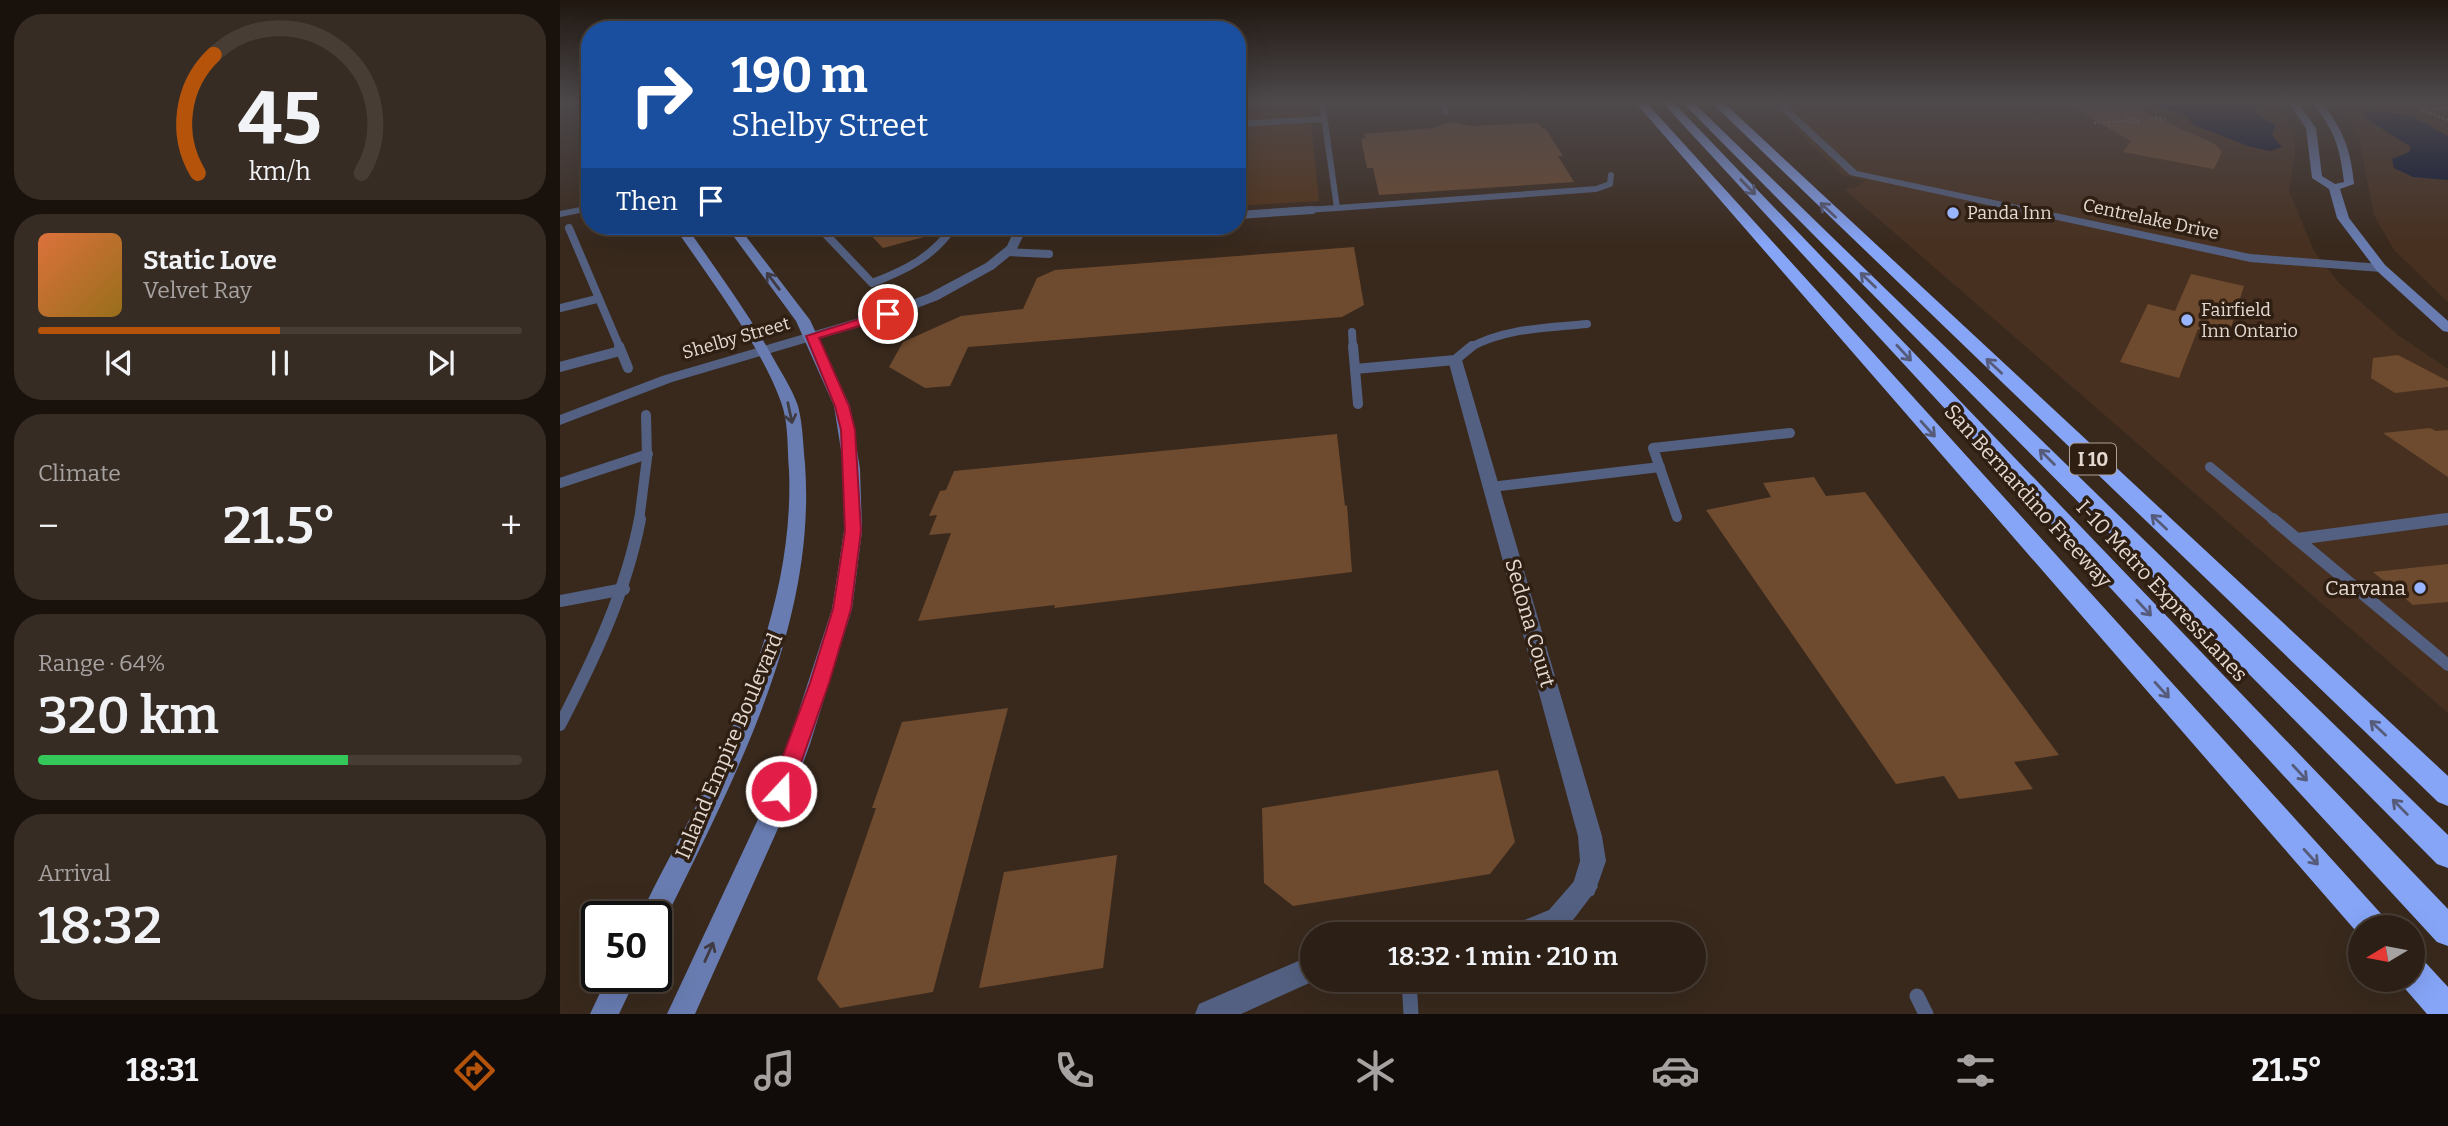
<!DOCTYPE html>
<html lang="en">
<head>
<meta charset="utf-8">
<style>
  body { margin:0; font-family:Bitter,serif; background:#372c23; color:#f1f3f6; height:100vh; display:flex; flex-direction:column; font-size:26px; white-space:nowrap }
  * { box-sizing:border-box; margin:0 }
  p { font-size:23px; color:#a6a2a1 }
  .icon { flex:none; width:38px; height:38px; fill:none; stroke:currentColor; stroke-width:2; stroke-linecap:round; stroke-linejoin:round }
  .map { position:relative; flex:1; overflow:hidden }
  .panel { display:flex; flex-direction:column; gap:14px; padding:14px; background:#18110c; width:560px }
  .panel>* { flex:none }
  .top-card { position:absolute; left:21px; top:21px; width:665px; height:214px; border-radius:28px; box-shadow:0 7px 28px #0002,0 0 0 2px #473d35; background:#1a4fa0; color:#fff; overflow:hidden }
  .needle { width:46px; rotate:260deg }
  .controls { position:absolute; left:1788px; top:915px; display:grid; gap:14px }
  .controls a { display:grid; place-items:center; width:77px; height:77px; border-radius:50%; background:#2b1f16; box-shadow:0 7px 28px #0002,0 0 0 2px #473d35; font-size:35px }
  .speed { position:absolute; left:21px; top:901px; display:flex; gap:14px; font-size:35px; font-weight:700; text-align:center }
  .speed>* { display:grid; place-content:center; width:91px; height:91px; border-radius:50%; background:#2b1f16; box-shadow:0 7px 28px #0002,0 0 0 2px #473d35; line-height:1 }
  .speed .limit { border:4px solid #111; border-radius:10px; background:#fff; color:#111 }
  .pin { position:absolute; display:grid; place-items:center; width:60px; height:60px; color:#fff; margin:-30px; border:4px solid #fff; border-radius:50%; box-shadow:0 2px 7px #0007 }
  .me { position:absolute; width:77px; margin:-38px; rotate:21deg; stroke-linejoin:round; filter:drop-shadow(0 0 5px #0008) }
  .turn { display:flex; align-items:center; gap:24px; height:147px; padding:0 35px; font-size:32px }
  .turn .icon { width:91px; height:91px; stroke-width:2.5 }
  .turn b { display:block; font-size:49px; line-height:60px }
  .then { display:flex; align-items:center; height:66px; padding:0 35px; background:#0003; gap:14px; font-size:26px }
  .big { font-size:52px; font-weight:600; line-height:1.1 }
  .panel .widget { flex:1; display:flex; flex-direction:column; justify-content:center; gap:10px; min-width:0; padding:0 24px; border-radius:28px; background:#372c23 }
  .panel .dial { align-items:center; gap:0 }
  .dial svg { height:182px; overflow:visible; fill:none; stroke:#473d35; stroke-width:7; stroke-linecap:round; text-anchor:middle }
  .dial text { fill:#f1f3f6; stroke:none }
  .song { display:flex; align-items:center; gap:21px }
  .cover { width:84px; height:84px; border-radius:10px; background:linear-gradient(135deg,hsl(20 70% 55%),hsl(40 70% 35%)) }
  .played { height:7px; border-radius:4px; background:linear-gradient(90deg,#b45309 50%,#473d35 50%) }
  .keys { display:flex; justify-content:space-around; direction:ltr }
  .heat { display:flex; justify-content:space-between; align-items:center; font-size:38px; direction:ltr }
  .charge { height:10px; border-radius:5px; background:linear-gradient(90deg,#34c759 64%,#473d35 0) }
  .trip { position:absolute; left:740px; top:922px; width:406px; height:70px; border-radius:35px; background:#2b1f16; box-shadow:0 7px 28px #0002,0 0 0 2px #473d35; font-weight:600; line-height:70px; text-align:center }
  .tabs { display:flex; height:112px; justify-content:space-around; align-items:center; background:#110c09; color:#a6a2a1 }
  .tabs .icon { width:49px; height:49px }
  .tabs .selected { color:#b45309 }
  .tabs b { font-size:32px; color:#f1f3f6 }
  main { display:flex; flex:1; min-height:0 }
  .map>svg:first-child { display:block }
  .built { fill:#473020 }
  .green { fill:#543217 }
  .water { fill:#0c1636 }
  .building { fill:#6e4a2f }
  .lines { fill:none; stroke-linecap:round; stroke-linejoin:round }
  .path { stroke:#807268; stroke-width:2.5; stroke-dasharray:2.5 2; stroke-linecap:butt }
  .service-far4 { stroke:#536081; stroke-width:6 }
  .service-far3 { stroke:#536081; stroke-width:8 }
  .service-far2 { stroke:#536081; stroke-width:10 }
  .service-far1 { stroke:#536081; stroke-width:12 }
  .service { stroke:#536081; stroke-width:15 }
  .minor { fill:#536081; fill-rule:evenodd }
  .tertiary { fill:#536081; fill-rule:evenodd }
  .secondary { fill:#687cb1; fill-rule:evenodd }
  .motorway { fill:#86a5f7; fill-rule:evenodd }
  .oneway { stroke:#565b7a }
  .oneway2 { stroke:#403b42 }
  .route { fill:#e11d48; stroke:#92132f; stroke-width:2 }
  .poi-dot { fill:#99b5fd; stroke:#2f1f13; stroke-width:2.5 }
  .labels { text-anchor:middle; dominant-baseline:central; stroke-width:7; stroke-linejoin:round; paint-order:stroke }
  .far-poi-label { font-size:18px; fill:#e4d9d1; stroke:#2f1f13; text-anchor:start }
  .far-street-label { font-size:18px; fill:#e4d9d1; stroke:#2f1f13 }
  .shield { fill:#2f1f13; stroke:#aea198; stroke-width:2 }
  .shield-label { font-size:19px; font-weight:bold; fill:#e4d9d1 }
  .street-label { font-size:21px; fill:#e4d9d1; stroke:#2f1f13 }
  .poi-label { font-size:21px; fill:#e4d9d1; stroke:#2f1f13; text-anchor:end }
</style>
</head>
<body>
<main>
<section class="panel">
<div class="widget dial"><svg viewBox="0 0 100 80">
<path d="M14 69A42 42 0 1 1 86 69"/>
<path d="M14 69A42 42 0 0 1 21 17" stroke="#b45309"/>
<text x="50" y="56" font-size="32" font-weight="700">45</text>
<text x="50" y="72" font-size="11">km/h</text>
</svg></div>
<div class="widget">
<div class="song"><i class="cover"></i><div><b>Static Love</b><p>Velvet Ray</p></div></div>
<div class="played"></div>
<div class="keys"><svg class="icon" aria-label="previous" viewBox="0 0 24 24"><path d="M18 5L8 12l10 7zM5 5v14"/></svg><svg class="icon" aria-label="pause" viewBox="0 0 24 24"><path d="M8 5v14M16 5v14"/></svg><svg class="icon" aria-label="next" viewBox="0 0 24 24"><path d="M6 5l10 7-10 7zM19 5v14"/></svg></div>
</div>
<div class="widget"><p>Climate</p>
<div class="heat"><a>−</a><b class="big">21.5°</b><a>+</a></div>
</div>
<div class="widget"><p>Range · 64%</p><b class="big">320 km</b><div class="charge"></div></div>
<div class="widget"><p>Arrival</p><b class="big">18:32</b></div>
</section>
<div class="map">
<svg width="1888" height="1014" viewBox="0 0 1888 1014">
  <rect width="100%" height="100%" fill="#39291d"/>
  <!-- built -->
  <g class="built">
    <path d="M1214 102H1717L1725 113 1735 138V154L1729 191 1754 251 1779 283 1838 335 1888 369V713L1284 189 1296 187 1305 181 1282 175 1213 107Z"/>
    <path d="M1769 102H1888V302L1834 250 1814 215 1799 138 1788 120Z"/>
  </g>
  <!-- green -->
  <path class="green" d="M677 102H749L759 201 677 206Z"/>
  <!-- water -->
  <g class="water">
    <path d="M1584 102H1705L1695 112 1715 125 1712 136 1722 147 1710 151 1688 146 1634 125 1623 114Z"/>
    <path d="M1813 110 1852 116 1888 136V180L1853 177 1834 168 1832 159 1849 152 1851 147 1805 118 1804 113Z"/>
  </g>
  <!-- building -->
  <g class="building">
    <path d="M1503 102H1562L1655 144 1662 152 1654 169 1563 152 1571 141Z"/>
    <path d="M890 122 912 126 978 123 982 128H985L1003 156H998L1014 182 819 195 813 168H807L801 139 806 138 804 134 873 128Z"/>
    <path d="M302 226H378L379 233 323 248Z"/>
    <path d="M794 247 804 305 782 317 408 347 390 386 365 388 329 367 343 342 401 316 463 309 477 278 495 270Z"/>
    <path d="M1631 274 1684 286 1668 337 1638 329 1619 378 1560 362 1588 304 1615 311Z"/>
    <path d="M1838 355 1888 381V387L1835 393 1811 378 1813 358Z"/>
    <path d="M1870 428 1876 431 1888 430V477L1823 433Z"/>
    <path d="M777 434 785 506 787 505 792 572 494 608 495 605 358 621 391 533 369 535 377 515 369 516 380 491 386 490 394 471Z"/>
    <path d="M1254 477 1266 496 1305 492 1499 755 1454 762 1473 789 1399 799 1384 776 1336 784 1146 510 1211 497 1203 483Z"/>
    <path d="M1888 564V602L1853 605 1813 572Z"/>
    <path d="M448 708 373 992 280 1008 257 979 316 808H312L342 722Z"/>
    <path d="M938 770 955 842 930 874 733 906 704 883 702 808Z"/>
    <path d="M557 855 543 968 419 988 444 872Z"/>
  </g>
  <g class="lines">
    <!-- path -->
    <g class="path">
      <path d="M1888 108 1861 110 1888 120"/>
      <path d="M1595 117 1605 120 1592 118Z"/>
      <path d="M1568 118 1580 120 1578 123 1565 121Z"/>
      <path d="M1534 123 1565 121"/>
    </g>
    <!-- service-far4 -->
    <g class="service-far4">
      <path d="M882 102 886 112"/>
      <path d="M677 124 764 119"/>
      <path d="M777 208 1036 189 1050 184 1051 175"/>
      <path d="M727 211 777 208 762 102"/>
    </g>
    <!-- service-far3 -->
    <g class="service-far3">
      <path d="M677 215 752 210"/>
      <path d="M258 226 312 283C346 270 373 257 394 226"/>
      <path d="M9 228 60 348"/>
      <path d="M460 230 526 226"/>
      <path d="M176 231 201 226"/>
      <path d="M448 252 489 254"/>
      <path d="M0 308 37 299"/>
      <path d="M792 332 793 348"/>
      <path d="M909 348C945 328 986 328 1027 324"/>
    </g>
    <!-- service-far2 -->
    <g class="service-far2">
      <path d="M59 346 68 368"/>
      <path d="M793 346 798 404"/>
      <path d="M0 367 60 351"/>
      <path d="M795 369 895 360 912 346"/>
      <path d="M1650 467 1715 521"/>
      <path d="M0 483 88 454"/>
      <path d="M931 487 1100 467"/>
      <path d="M1117 517 1093 448 1230 433"/>
      <path d="M79 521 87 458 86 415"/>
      <path d="M1874 521 1888 519"/>
    </g>
    <!-- service-far1 -->
    <g class="service-far1">
      <path d="M1713 519 1888 665"/>
      <path d="M1737 539 1887 519"/>
      <path d="M0 601 64 589"/>
      <path d="M0 725C34 659 66 592 80 519"/>
    </g>
    <!-- service -->
    <g class="service">
      <path d="M849 980 851 1014"/>
      <path d="M1357 996 1366 1014"/>
    </g>
    <!-- minor -->
    <g class="minor">
      <path d="M1223 102H1233L1228 107 1297 171 1690 254 1821 264 1827 268 1821 272 1690 262 1290 175 1220 109Z"/>
      <path d="M895 356 902 360 1042 836 1046 861 1034 895 1025 899 1016 895 1012 887 1020 861 1018 836 888 360Z"/>
    </g>
    <!-- tertiary -->
    <g class="tertiary">
      <path d="M30 205V211L0 217V211Z"/>
      <path d="M456 226H468L456 251 434 269 378 300 333 317 112 382 0 425V415L102 376 323 311 368 294 426 263 447 246Z"/>
      <path d="M1025 875 1034 879 1038 887 1007 928 991 934H948L952 925 989 910 1016 879Z"/>
      <path d="M752 955V980H756L681 1014H635L639 1004Z"/>
    </g>
    <!-- secondary -->
    <g class="secondary">
      <path d="M1728 102H1737L1756 128 1762 176 1775 184 1784 182C1780 146 1774 130 1752 102H1761C1783 128 1791 151 1794 184L1780 189 1789 218 1825 265 1888 321V332L1883 331 1817 271 1777 218 1769 189 1752 178 1746 128Z"/>
      <path d="M114 226H126C157 271 190 315 216 363 224 377 233 391 238 406 243 425 243 445 245 464 257 628 172 782 102 926L96 928V917H80C97 878 119 842 137 804 187 701 234 587 229 470 227 448 229 424 221 402 201 345 148 277 114 226Z"/>
      <path d="M166 226H178L250 320 290 406 300 469 302 531 292 609 250 744 224 815 135 1014H107L200 815 228 744 272 609 284 531V469L274 406 236 321Z"/>
      <path d="M48 976H77L59 1014H30Z"/>
    </g>
    <!-- motorway -->
    <g class="motorway">
      <path d="M1075 102H1086L1824 917 1829 928H1801V937Z"/>
      <path d="M1102 102H1113L1888 909V946L1877 942Z"/>
      <path d="M1122 102H1133L1888 835V868L1877 864Z"/>
      <path d="M1151 102H1163L1888 776V806L1878 802Z"/>
      <path d="M1853 957 1865 962 1888 987V1014H1867L1841 984 1839 980H1853Z"/>
    </g>
  </g>
  <!-- one-way arrows -->
  <defs><path id="oneway-shaft" d="M-6 0H5M1.5-3L5.5 0L1.5 3" fill="none" stroke-width="1.6" stroke-linecap="round" stroke-linejoin="round" transform="scale(1.75)"/></defs>
  <g class="oneway">
    <use href="#oneway-shaft" transform="translate(1188 187) rotate(46)"/>
    <use href="#oneway-shaft" transform="translate(1268 210) rotate(-137)"/>
    <use href="#oneway-shaft" transform="translate(1308 280) rotate(-136)"/>
    <use href="#oneway-shaft" transform="translate(1344 353) rotate(47)"/>
    <use href="#oneway-shaft" transform="translate(1434 366) rotate(-137)"/>
    <use href="#oneway-shaft" transform="translate(1368 429) rotate(48)"/>
    <use href="#oneway-shaft" transform="translate(1487 457) rotate(-135)"/>
    <use href="#oneway-shaft" transform="translate(1599 522) rotate(-137)"/>
    <use href="#oneway-shaft" transform="translate(1584 608) rotate(47)"/>
    <use href="#oneway-shaft" transform="translate(1602 690) rotate(48)"/>
    <use href="#oneway-shaft" transform="translate(1818 728) rotate(-137)"/>
    <use href="#oneway-shaft" transform="translate(1740 773) rotate(47)"/>
    <use href="#oneway-shaft" transform="translate(1840 807) rotate(-135)"/>
    <use href="#oneway-shaft" transform="translate(1751 857) rotate(48)"/>
  </g>
  <g class="oneway2">
    <use href="#oneway-shaft" transform="translate(213 281) rotate(-127)"/>
    <use href="#oneway-shaft" transform="translate(230 413) rotate(78)"/>
    <use href="#oneway-shaft" transform="translate(149 952) rotate(-66)"/>
  </g>
  <!-- sky -->
  <linearGradient id="sky" x2="0" y2="1"><stop stop-color="#1f1710"/><stop offset="0.42" stop-color="#4e494c"/><stop offset="1" stop-color="#4e494c" stop-opacity="0"/></linearGradient>
  <rect width="1888" height="244" fill="url(#sky)"/>
  <!-- route -->
  <path class="route" d="M328 310 335 314 333 316 259 338 289 406 295 430 301 531 291 609 269 683 231 791 228 797 221 800 213 797 210 791 250 683 273 609 285 531 281 430 275 406 246 336Z"/>
  <!-- markers -->
  <g class="poi-dot">
    <circle cx="1393" cy="213" r="7"/>
    <circle cx="1627" cy="320" r="7"/>
    <circle cx="1860" cy="588" r="7"/>
  </g>
  <g class="labels">
    <!-- far-poi labels -->
    <g class="far-poi-label">
      <text x="1407" y="213">Panda Inn</text>
      <text x="1641" y="310">Fairfield<tspan x="1641" dy="21">Inn Ontario</tspan></text>
    </g>
    <!-- far-street labels -->
    <g class="far-street-label">
      <text transform="translate(1591 219) rotate(12)">Centrelake Drive</text>
      <text transform="translate(176 338) rotate(-16)">Shelby Street</text>
    </g>
    <!-- shield labels -->
    <rect class="shield" x="1510" y="443.5" width="46" height="31" rx="5"/>
    <g class="shield-label">
      <text x="1533" y="459">I 10</text>
    </g>
    <!-- street labels -->
    <g class="street-label">
      <text transform="translate(1468 496) rotate(48)">San Bernardino Freeway</text>
      <text transform="translate(1602 591) rotate(47)">I-10 Metro ExpressLanes</text>
      <text transform="translate(970 623) rotate(74)">Sedona Court</text>
      <text transform="translate(169 746) rotate(-67)">Inland Empire Boulevard</text>
    </g>
    <!-- poi labels -->
    <g class="poi-label">
      <text x="1846" y="588">Carvana</text>
    </g>
  </g>
</svg>
<div class="controls">
<a><svg class="needle" viewBox="-14 -14 28 28"><path d="M0-13l5 13h-10z" fill="#e53935"/><path d="M0 13l5-13h-10z" fill="#a6a2a1"/></svg></a>
</div>
<div class="speed"><div class="limit">50</div></div>
<div class="pin" style="left:328px;top:314px;background:#d93025"><svg class="icon" aria-label="arrive" viewBox="0 0 24 24"><path d="M6 21V4h12l-3 4 3 4H6"/></svg></div>
<svg class="me" style="left:221px;top:791px" viewBox="-20 -20 40 40"><circle r="17" fill="#e11d48" stroke="#fff" stroke-width="3"/><path d="M0-11L8 9 0 5-8 9z" fill="#fff"/></svg>
<div class="trip">18:32 · 1 min · 210 m</div>
<div class="top-card">
<div class="turn"><svg class="icon" aria-label="right" viewBox="0 0 24 24"><path d="M7 20v-9h11M14 6l5 5-5 5"/></svg><div><b>190 m</b>Shelby Street</div></div>
<div class="then">Then<svg class="icon" aria-label="arrive" viewBox="0 0 24 24"><path d="M6 21V4h12l-3 4 3 4H6"/></svg></div>
</div>
</div>
</main>
<nav class="tabs">
<b>18:31</b>
<svg class="icon selected" aria-label="directions" viewBox="0 0 24 24"><path d="M12 3l9 9-9 9-9-9zM9 14v-3h6M13 9l2 2-2 2"/></svg>
<svg class="icon" aria-label="music" viewBox="0 0 24 24"><path d="M9 18V5l10-2v13"/><circle cx="6" cy="18" r="3"/><circle cx="16" cy="16" r="3"/></svg>
<svg class="icon" aria-label="phone" viewBox="0 0 24 24"><path d="M5 4h4l2 5-3 2q2 4 5 5l2-3 5 2v4C11 20 4 13 5 4z"/></svg>
<svg class="icon" aria-label="climate" viewBox="0 0 24 24"><path d="M12 3v18M4 7l16 10M4 17L20 7"/></svg>
<svg class="icon" aria-label="car" viewBox="0 0 24 24"><path d="M5 17H2v-5l4-1 3-4h7l3 4 3 1v5h-3M9 17h6M6 11h13"/><circle cx="7" cy="17" r="2"/><circle cx="17" cy="17" r="2"/></svg>
<svg class="icon" aria-label="filters" viewBox="0 0 24 24"><path d="M4 7h16M4 17h16"/><circle cx="9" cy="7" r="2"/><circle cx="15" cy="17" r="2"/></svg>
<b>21.5°</b>
</nav>
</body>
</html>
